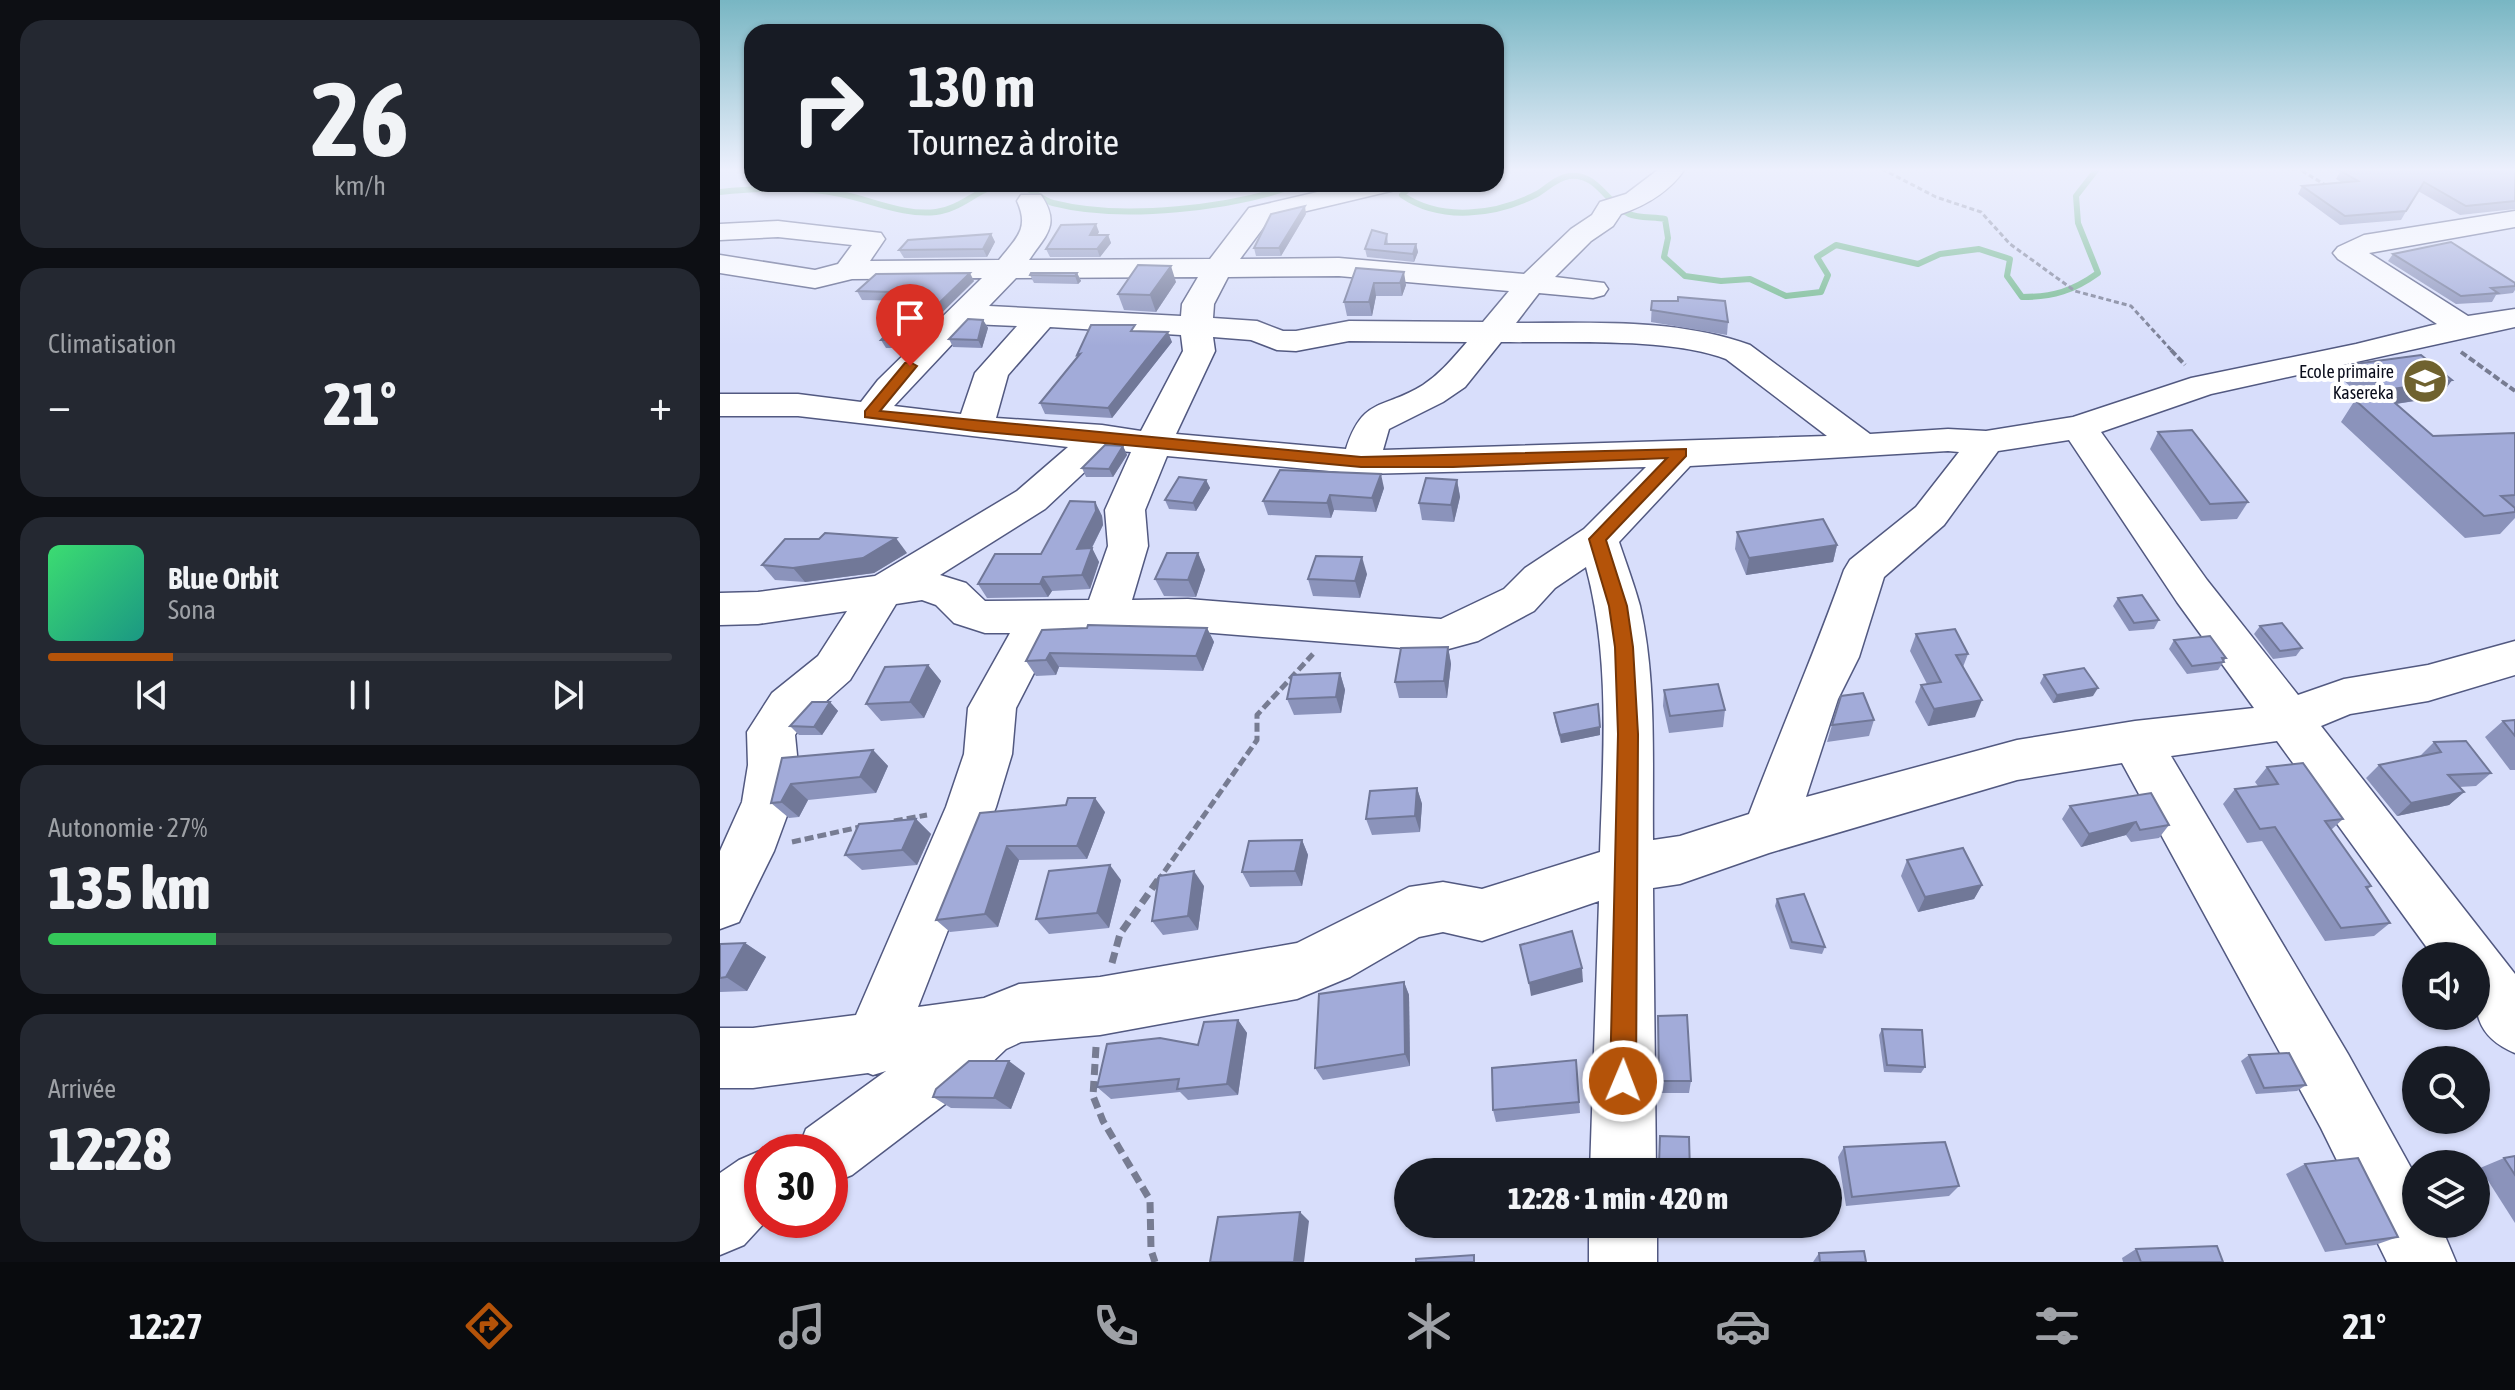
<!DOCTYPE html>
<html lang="fr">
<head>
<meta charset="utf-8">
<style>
  body { margin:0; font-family:"Asap Condensed",sans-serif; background:#242831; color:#f1f3f6; height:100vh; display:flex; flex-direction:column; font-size:30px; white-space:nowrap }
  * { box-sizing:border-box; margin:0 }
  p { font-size:26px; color:#9ea1a6 }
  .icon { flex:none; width:44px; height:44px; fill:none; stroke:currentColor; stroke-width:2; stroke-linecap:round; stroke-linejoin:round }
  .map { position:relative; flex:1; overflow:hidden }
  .details { display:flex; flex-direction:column; gap:20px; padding:20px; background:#0d0f14; width:720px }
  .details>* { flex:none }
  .top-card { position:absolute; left:24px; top:24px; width:760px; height:168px; border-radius:24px; box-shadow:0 2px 6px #0004; background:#171b24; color:#f1f3f6; overflow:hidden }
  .buttons { position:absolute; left:1682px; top:942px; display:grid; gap:16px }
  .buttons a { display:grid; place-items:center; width:88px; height:88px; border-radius:50%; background:#171b24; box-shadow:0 2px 6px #0004; font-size:40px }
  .speed { position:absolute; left:24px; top:1134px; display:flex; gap:16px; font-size:40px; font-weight:700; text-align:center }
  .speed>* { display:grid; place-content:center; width:104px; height:104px; border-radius:50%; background:#171b24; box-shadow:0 2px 6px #0004; line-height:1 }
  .speed .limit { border:12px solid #d22; background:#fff; color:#111 }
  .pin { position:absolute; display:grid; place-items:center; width:68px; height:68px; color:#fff; margin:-82px -34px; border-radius:50% 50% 50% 0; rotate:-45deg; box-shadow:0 0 8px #0007 }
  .pin .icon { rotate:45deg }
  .me { position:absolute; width:88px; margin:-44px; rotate:1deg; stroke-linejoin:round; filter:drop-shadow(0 0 6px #0008) }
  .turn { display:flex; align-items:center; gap:28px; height:168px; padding:0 32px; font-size:36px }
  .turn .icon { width:104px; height:104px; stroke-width:2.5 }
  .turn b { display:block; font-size:56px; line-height:68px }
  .big { font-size:60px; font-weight:800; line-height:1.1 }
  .details .tile { flex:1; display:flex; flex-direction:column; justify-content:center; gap:12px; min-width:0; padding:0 28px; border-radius:24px; background:#242831 }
  .details .dial { align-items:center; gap:0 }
  .dial b { font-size:104px; line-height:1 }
  .song { display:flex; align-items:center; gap:24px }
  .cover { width:96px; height:96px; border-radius:12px; background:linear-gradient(135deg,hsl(140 70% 55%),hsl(170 70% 35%)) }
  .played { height:8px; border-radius:4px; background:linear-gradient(90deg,#b45309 20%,#363941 20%) }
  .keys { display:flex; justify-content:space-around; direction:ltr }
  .heat { display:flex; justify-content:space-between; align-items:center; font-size:44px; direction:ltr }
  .charge { height:12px; border-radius:6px; background:linear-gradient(90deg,#34c759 27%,#363941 0) }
  .trip { position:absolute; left:674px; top:1158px; width:448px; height:80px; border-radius:40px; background:#171b24; box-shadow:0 2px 6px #0004; font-weight:800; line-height:80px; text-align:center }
  .dock { display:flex; height:128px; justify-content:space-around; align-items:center; background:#090b0e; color:#9ea1a6 }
  .dock .icon { width:56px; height:56px }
  .dock .current { color:#b45309 }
  .dock b { font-size:36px; color:#f1f3f6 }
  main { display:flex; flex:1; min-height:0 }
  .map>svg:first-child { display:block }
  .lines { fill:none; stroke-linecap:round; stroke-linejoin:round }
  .stream { stroke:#70b88b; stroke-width:6 }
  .minor-casing { stroke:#525981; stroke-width:3 }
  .path-far3 { stroke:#777c92; stroke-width:3; stroke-dasharray:5 3; stroke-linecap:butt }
  .path-far2 { stroke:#777c92; stroke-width:4; stroke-dasharray:7 3; stroke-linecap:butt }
  .path-far1 { stroke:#777c92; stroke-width:5; stroke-dasharray:9 4; stroke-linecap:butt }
  .path { stroke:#777c92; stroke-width:7; stroke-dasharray:11 6; stroke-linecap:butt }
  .minor { fill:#fff; fill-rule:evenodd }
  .wall { fill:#8b93bb }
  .shaded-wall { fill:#717898 }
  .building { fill:#a2abd9; stroke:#717898; stroke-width:2 }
  .route { fill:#b45309; stroke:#753606; stroke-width:2 }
  .labels { text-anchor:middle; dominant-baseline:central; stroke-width:8; stroke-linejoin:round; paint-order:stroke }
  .far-poi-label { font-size:18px; fill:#0a0d1c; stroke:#fff; text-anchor:end }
</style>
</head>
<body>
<main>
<section class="details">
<div class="tile dial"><b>26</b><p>km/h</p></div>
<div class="tile"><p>Climatisation</p>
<div class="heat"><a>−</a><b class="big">21°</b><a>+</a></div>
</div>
<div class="tile">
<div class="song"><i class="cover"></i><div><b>Blue Orbit</b><p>Sona</p></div></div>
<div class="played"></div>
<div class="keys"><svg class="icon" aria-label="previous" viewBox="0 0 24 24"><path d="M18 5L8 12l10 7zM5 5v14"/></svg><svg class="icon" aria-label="pause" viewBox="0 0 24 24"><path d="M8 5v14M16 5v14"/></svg><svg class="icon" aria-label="next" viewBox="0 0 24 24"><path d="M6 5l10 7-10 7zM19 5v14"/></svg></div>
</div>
<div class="tile"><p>Autonomie · 27%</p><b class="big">135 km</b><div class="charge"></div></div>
<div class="tile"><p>Arrivée</p><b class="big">12:28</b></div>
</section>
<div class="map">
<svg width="1795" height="1262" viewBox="0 0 1795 1262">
  <rect width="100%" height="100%" fill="#d8defb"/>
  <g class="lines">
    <!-- stream -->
    <g class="stream">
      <path d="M693 184 682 195C721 222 776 215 817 194 827 188 836 178 849 176 877 172 888 205 909 214 917 218 935 217 945 219L948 238 944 257 965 276 1001 281 1030 279 1066 296 1101 292 1108 275 1097 257 1116 245 1198 264 1220 254 1259 249 1290 259 1287 276 1302 297C1333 297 1353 291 1378 273L1358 223 1356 196 1377 169"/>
      <path d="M0 192C40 188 81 186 121 194 152 200 184 216 216 212 245 209 264 180 295 184 310 186 319 199 333 203 403 221 512 208 579 184"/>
    </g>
    <!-- minor casing -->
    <g class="minor-casing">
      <g id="minor">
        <path d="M939 169H965C949 192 927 205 901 214L893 226 871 241 835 277 884 283 888 289 884 295 873 298 819 293 796 323C872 323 957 318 1030 345L1150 434 1228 429 1266 431 1353 417 1471 378 1636 344 1717 324 1618 259 1613 253 1618 247 1644 235 1795 211V227L1649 253 1748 316 1795 309V327L1491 394 1381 432 1487 580 1578 695 1624 679 1708 665 1795 641V675L1708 701 1630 714 1601 726 1795 974V1053C1747 1033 1756 1001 1756 956H1713L1557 741 1451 756 1628 1054 1695 1175 1696 1224H1720L1736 1262H1667L1601 1128 1402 763 1297 780 1049 853 960 884 933 888 936 1172H870L879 901 762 941 723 932 699 937 630 977 577 999 380 1035 301 1042 286 1049 241 1092 132 1175 110 1184V1152H77L86 1129 166 1071 153 1075 148 1073 33 1088H0V1028H33L136 1015 226 807 244 754 248 708 290 633H265L234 623 216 605 202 600 176 604 130 680 86 719 75 735 78 765 72 802 54 851 19 922 0 929V851L22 802 28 765 27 732 52 693 98 656 127 611 38 624 0 625V593L38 592 155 576 297 491 348 447 78 416H0V394H78L141 402 158 380 262 278 132 279 95 288 0 273V255L95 270 118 264 132 245 58 237 0 240V224L58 221 161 233 165 239 150 261 279 260C296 238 310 229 297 201L301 195H321C341 225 326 235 309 260L490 259 529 208 632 184H679L675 190 549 220 520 259 619 258 804 274 851 229 872 215 880 202 906 194ZM619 276 789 291 763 322 629 321 576 331H563L537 321 493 318 494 304 508 277ZM478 277 462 304 461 316 269 306 296 278ZM251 324 297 326 255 373 241 414 174 406ZM330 327 461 335 463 351 421 431 382 425 276 418 288 375ZM493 337 531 340 557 350 576 351 629 341 747 342C733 358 721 373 703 385 663 410 643 396 626 449L456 434 495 351ZM781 342C844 343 949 337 1006 359L1107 436 663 450 669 429 723 402 745 387ZM1349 440 1457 602 1534 708 1415 721 1297 740 1086 797 1118 699 1139 657 1164 577 1224 525 1278 451ZM388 450 411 452 385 510 388 546 369 600 265 601 246 583 220 575 325 509ZM1228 451 1239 452 1196 507 1130 560 1124 570C1095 652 1060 732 1029 814L960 836 933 840C932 764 937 681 920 606 914 584 906 563 899 542L970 466ZM447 456 641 474 926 467 864 529 805 568 784 589 721 619 468 599 412 600 428 546 425 510ZM866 567C891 660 883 757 880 852L762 889 723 882 689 887 577 943 380 977 299 984 264 998 198 1007 276 807 292 754 296 708 335 632 468 631 721 651 758 641 814 611 835 588Z"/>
        <path d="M42 1150 47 1152H42V1220H47L24 1245 0 1255V1173L19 1160Z"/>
        <rect x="869" y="1224" width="68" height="38"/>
      </g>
    </g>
    <!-- path-far3 -->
    <g class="path-far3">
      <path d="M1162 169 1216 197 1261 212 1290 244 1355 291 1411 306 1453 352"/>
      <path d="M1571 169H1593"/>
      <path d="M1582 171 1609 187"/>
    </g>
    <!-- path-far2 -->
    <g class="path-far2">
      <path d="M1451 350 1465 365"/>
      <path d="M1741 352 1795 391"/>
    </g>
    <!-- path-far1 -->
    <g class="path-far1">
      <path d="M174 821 207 815"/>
      <path d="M72 842 140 827"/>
      <path d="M437 882 537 740V715L593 654"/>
    </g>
    <!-- path -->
    <g class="path">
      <path d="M392 963 400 934 438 880"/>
      <path d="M376 1047 373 1096 383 1121 430 1200 431 1250 435 1262"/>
    </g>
    <!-- minor -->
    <use href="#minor" class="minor"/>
  </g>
  <!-- wall -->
  <g class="wall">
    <path d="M1795 169V209L1740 215 1698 191 1681 220 1620 225 1578 194 1582 186 1621 182 1616 179 1621 171Z"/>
    <path d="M586 214 561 256H536L534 248Z"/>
    <path d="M379 232 377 235H388L391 243 380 257H330L326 249Z"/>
    <path d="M271 234 275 242 267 257 184 258 179 250Z"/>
    <path d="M667 234 668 244H696L698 252 694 262 647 257 645 249Z"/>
    <path d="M1673 254 1795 283V290L1793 293 1776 295 1772 302 1736 304 1668 261Z"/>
    <path d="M636 268 686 285 682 296H656L652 316H627L624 302Z"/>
    <path d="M357 273 361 281 358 284 314 283 310 275Z"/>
    <path d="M254 281 186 348H166L161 340 196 301 142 300 137 291Z"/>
    <path d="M456 282 436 312 404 310 398 294Z"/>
    <path d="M932 301 1008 322 1007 335 931 322Z"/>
    <path d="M263 320 268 328 262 348 233 347 229 339Z"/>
    <path d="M417 331 452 342 392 418 325 414 320 403 358 357 357 355Z"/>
    <path d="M1634 364 1732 380 1720 397 1676 404 1713 436 1795 433V518L1780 534 1745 538 1621 422 1635 400 1645 399 1624 381Z"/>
    <path d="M1438 432 1528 502 1517 519 1481 521 1430 449Z"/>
    <path d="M403 446 407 455 393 477H366L362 468Z"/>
    <path d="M486 480 490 488 476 511 449 509 445 500Z"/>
    <path d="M737 480 740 497 734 522 702 520 699 503Z"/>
    <path d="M664 488 656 512 614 510 611 518 548 515 543 501Z"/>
    <path d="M375 502 382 516 383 525 372 548 379 562 370 589 332 591 328 597 267 598 258 584 321 554Z"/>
    <path d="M1017 532 1117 545 1113 562 1026 575 1015 549Z"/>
    <path d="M187 553 154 573 85 582 55 580 42 565Z"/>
    <path d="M478 553 485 570 476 597 444 596 435 579Z"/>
    <path d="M647 574 640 598 593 596 588 579Z"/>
    <path d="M1398 598 1439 620 1434 629 1409 631 1393 606Z"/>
    <path d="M1540 626 1582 648 1576 656 1553 659 1534 634Z"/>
    <path d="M487 628 494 642 483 671 339 667 336 675 316 676 306 661 322 630Z"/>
    <path d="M1196 634 1248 654 1243 667 1255 717 1208 726 1195 702 1201 685 1207 684 1190 651Z"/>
    <path d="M1454 640 1506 658 1498 670 1467 674 1449 649Z"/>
    <path d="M728 647 731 664 727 698H679L675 682Z"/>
    <path d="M208 665 221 681 204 718 161 721 146 704Z"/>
    <path d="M620 673 625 690 621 713 574 715 567 699Z"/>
    <path d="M1324 675 1373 696 1333 703 1320 683Z"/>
    <path d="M944 690 1005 710 1003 727 949 733 943 706Z"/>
    <path d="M110 702 118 711 102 735H79L70 726Z"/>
    <path d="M834 713 880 735 841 743 835 721Z"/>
    <path d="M1154 720 1149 736 1107 742 1112 725Z"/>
    <path d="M1795 720V770H1790L1765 737 1783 721Z"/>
    <path d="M1714 742 1771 773 1756 786 1739 787 1744 792 1729 805 1677 816 1646 778 1659 765 1700 756Z"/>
    <path d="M153 750 168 766 156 793 88 800 79 817 69 818 51 803 62 758Z"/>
    <path d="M1547 767 1623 819 1611 830 1651 886 1648 889 1670 923 1654 936 1605 941 1542 841 1527 843 1503 804 1515 789 1538 786 1535 782Z"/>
    <path d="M697 788 702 804 700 832 652 835 646 819Z"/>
    <path d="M1350 806 1449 825 1439 838 1411 842 1406 835 1361 847 1342 819Z"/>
    <path d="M385 812 367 859 299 860 278 927 230 932 216 920 260 813Z"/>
    <path d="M196 819 211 834 197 865 142 870 125 855Z"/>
    <path d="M582 840 588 855 582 886 530 887 522 872Z"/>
    <path d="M1187 860 1262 885 1254 899 1198 912 1181 876Z"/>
    <path d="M401 880 389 928 329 934 316 919Z"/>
    <path d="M484 886 478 930 443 935 432 921Z"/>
    <path d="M1057 899 1105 947 1102 954 1070 949 1055 906Z"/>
    <path d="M25 943 46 957 27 991 0 992V944Z"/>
    <path d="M684 982 689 995 690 1066 603 1080 595 1068Z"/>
    <path d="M938 1016 971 1081 969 1093H938Z"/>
    <path d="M518 1020 527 1033 518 1095 468 1100 460 1092 391 1099 377 1087 478 1045Z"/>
    <path d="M1162 1029 1205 1067 1201 1073 1164 1072 1159 1035Z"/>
    <path d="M1529 1055 1586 1085 1577 1091 1536 1094 1521 1061Z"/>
    <path d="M856 1060 860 1113 776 1122 773 1110Z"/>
    <path d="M305 1073 291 1109 231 1108 213 1097Z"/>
    <path d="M1124 1147 1239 1186 1229 1196 1126 1206 1118 1157Z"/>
    <path d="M1795 1156V1223L1760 1168 1784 1158Z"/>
    <path d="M1585 1164 1678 1237 1655 1245 1605 1252 1566 1174Z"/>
    <path d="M939 1224H972L970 1232H940Z"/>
    <path d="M1416 1249 1503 1262H1403L1402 1258Z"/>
    <path d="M1099 1253 1146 1262H1093Z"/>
  </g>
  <!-- shaded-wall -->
  <g class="shaded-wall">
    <path d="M585 206 586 214 561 256 559 248Z"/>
    <path d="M376 224 379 232 373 243 370 235Z"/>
    <path d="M271 234 275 242 267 257 263 249Z"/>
    <path d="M388 235 391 243 380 257 377 249Z"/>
    <path d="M696 244 698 252 694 262 693 254Z"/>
    <path d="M451 266 456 282 436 312 430 295Z"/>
    <path d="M684 272 686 285 682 296 680 283Z"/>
    <path d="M250 273 254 281 186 348 181 340Z"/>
    <path d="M357 273 361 281 358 284 355 276Z"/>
    <path d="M654 283 656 296 652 316 649 302Z"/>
    <path d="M263 320 268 328 262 348 258 340Z"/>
    <path d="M448 332 452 342 392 418 388 408Z"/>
    <path d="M1732 380 1720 397 1655 407 1666 390Z"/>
    <path d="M403 446 407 455 393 477 389 469Z"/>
    <path d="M661 474 664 488 656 512 652 498Z"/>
    <path d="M486 480 490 488 476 511 473 503Z"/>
    <path d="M737 480 740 497 734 522 731 505Z"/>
    <path d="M610 495 614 510 611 518 607 503Z"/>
    <path d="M375 502 382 516 383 525 364 563 357 549Z"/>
    <path d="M176 538 187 553 154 573 85 582 73 568Z"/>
    <path d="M1117 545 1113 562 1026 575 1029 558Z"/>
    <path d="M372 548 379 562 370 589 362 575Z"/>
    <path d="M478 553 485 570 476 597 468 580Z"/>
    <path d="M642 557 647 574 640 598 635 581Z"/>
    <path d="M323 577 332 591 328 597 320 584Z"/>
    <path d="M487 628 494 642 483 671 476 656Z"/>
    <path d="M728 647 731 664 727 698 724 681Z"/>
    <path d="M330 653 339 667 336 675 326 660Z"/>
    <path d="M208 665 221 681 204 718 190 702Z"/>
    <path d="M620 673 625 690 621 713 616 697Z"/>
    <path d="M1378 688 1373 696 1333 703 1337 695Z"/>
    <path d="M1262 700 1255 717 1208 726 1214 709Z"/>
    <path d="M110 702 118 711 102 735 94 727Z"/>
    <path d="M880 727V735L841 743 840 735Z"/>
    <path d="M153 750 168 766 156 793 140 777Z"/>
    <path d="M71 784 88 800 79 817 61 802Z"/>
    <path d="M697 788 702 804 700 832 695 816Z"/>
    <path d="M1744 792 1729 805 1677 816 1691 803Z"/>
    <path d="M375 798 385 812 367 859 357 846Z"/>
    <path d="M196 819 211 834 197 865 182 850Z"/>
    <path d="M1416 822 1406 835 1361 847 1369 834Z"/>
    <path d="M582 840 588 855 582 886 575 871Z"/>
    <path d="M287 846 299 860 278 927 265 914Z"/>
    <path d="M390 865 401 880 389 928 377 913Z"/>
    <path d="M474 871 484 886 478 930 468 916Z"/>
    <path d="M1262 885 1254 899 1198 912 1205 897Z"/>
    <path d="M25 943 46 957 27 991 6 977Z"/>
    <path d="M862 968 863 982 811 996 809 983Z"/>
    <path d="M684 982 689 995 690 1066 685 1054Z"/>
    <path d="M518 1020 527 1033 518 1095 507 1084Z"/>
    <path d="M289 1061 305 1073 291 1109 274 1098Z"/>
    <path d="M580 1212 589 1221 584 1262H574Z"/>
  </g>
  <!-- building -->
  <g class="building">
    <path d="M1635 169H1795V201L1746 206 1704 182 1686 211 1625 216 1582 186 1638 181 1621 171Z"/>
    <path d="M585 206 559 248H534L551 214Z"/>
    <path d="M376 224 370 235H388L377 249H326L341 225Z"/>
    <path d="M652 230 667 234 665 244H696L693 254 645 249Z"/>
    <path d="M271 234 263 249 179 250 188 240Z"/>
    <path d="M1731 242 1795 283V286L1771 288 1778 293 1741 296 1673 254Z"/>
    <path d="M418 265 451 266 430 295 398 294Z"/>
    <path d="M636 268 684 272 680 283H654L649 302H624Z"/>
    <path d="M250 273 181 340H161L204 293 137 291 156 274Z"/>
    <path d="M311 273H357L355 276 310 275Z"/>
    <path d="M958 297 1005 301 1008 322 931 310 932 301H958Z"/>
    <path d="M248 319 263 320 258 340 229 339Z"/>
    <path d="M371 325H415L411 331 448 332 388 408 320 403 360 354 357 355Z"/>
    <path d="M1701 355 1732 380 1666 390 1634 364Z"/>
    <path d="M1667 396 1713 436 1795 433V495L1781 496 1795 508V512L1764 516 1635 400Z"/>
    <path d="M1472 430 1528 502 1490 504 1438 432Z"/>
    <path d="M385 445 403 446 389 469 362 468Z"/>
    <path d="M560 470 661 474 652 498 610 495 607 503 543 501Z"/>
    <path d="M459 477 486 480 473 503 445 500Z"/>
    <path d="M706 478 737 480 731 505 699 503Z"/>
    <path d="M350 501 375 502 376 511 357 549 372 548 362 575 323 577 320 584H258L275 554H321Z"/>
    <path d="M1103 519 1117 545 1029 558 1017 532Z"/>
    <path d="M105 533 176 538 143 558 73 568 42 565 65 539H99Z"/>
    <path d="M447 553H478L468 580 435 579Z"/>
    <path d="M596 556 642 557 635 581 588 579Z"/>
    <path d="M1422 595 1439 620 1414 623 1398 598Z"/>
    <path d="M1562 623 1582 648 1560 651 1540 626Z"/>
    <path d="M368 625 487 628 476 656 330 653 326 660 306 661 322 630 367 628Z"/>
    <path d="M1235 629 1248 654 1236 655 1262 700 1214 709 1201 685 1221 682 1196 634Z"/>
    <path d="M1490 636 1506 658H1502L1504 662 1472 666 1454 640Z"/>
    <path d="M728 647 724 681 675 682 681 648Z"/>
    <path d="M208 665 190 702 146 704 165 667Z"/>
    <path d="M1364 668 1378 688 1337 695 1324 675Z"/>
    <path d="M620 673 616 697 567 699 572 675Z"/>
    <path d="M998 684 1005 710 950 716 944 690Z"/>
    <path d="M1143 693 1154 720 1112 725 1121 696Z"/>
    <path d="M92 702H110L94 727 70 726Z"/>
    <path d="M878 704 880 727 840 735 834 713Z"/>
    <path d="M1795 720V736L1783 721Z"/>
    <path d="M1746 741 1771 773 1728 775 1744 792 1691 803 1659 765 1721 752 1714 742Z"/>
    <path d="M153 750 140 777 71 784 61 802 51 803 62 758Z"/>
    <path d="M1583 763 1623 819 1605 821 1651 886 1646 887 1670 923 1621 928 1555 827 1540 829 1515 789 1558 784 1547 767Z"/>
    <path d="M697 788 695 816 646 819 650 791Z"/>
    <path d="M1431 793 1449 825 1420 830 1416 822 1369 834 1350 806Z"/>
    <path d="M348 798H375L357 846H287L265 914 216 920 260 813 346 805Z"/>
    <path d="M196 819 182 850 125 855 139 824Z"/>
    <path d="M582 840 575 871 522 872 529 841Z"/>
    <path d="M1243 848 1262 885 1205 897 1187 860Z"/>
    <path d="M390 865 377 913 316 919 329 871Z"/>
    <path d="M474 871 468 916 432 921 439 876Z"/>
    <path d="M1084 894 1105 947 1072 942 1057 899Z"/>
    <path d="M852 931 862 968 809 983 800 945Z"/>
    <path d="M25 943 6 977 0 978V944Z"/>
    <path d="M684 982 685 1054 595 1068 599 994Z"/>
    <path d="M967 1015 971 1081H939L938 1016Z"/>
    <path d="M518 1020 507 1084 457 1089 459 1079 377 1087 387 1044 440 1038 478 1045 484 1022Z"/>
    <path d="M1162 1029 1202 1030 1205 1067 1167 1065Z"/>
    <path d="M1569 1053 1586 1085 1544 1088 1529 1055Z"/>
    <path d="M856 1060 859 1102 773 1110 772 1068Z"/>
    <path d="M249 1061H289L274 1098 213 1097 216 1089Z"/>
    <path d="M940 1136 969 1137 970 1172H926V1165L939 1164Z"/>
    <path d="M1225 1142 1239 1186 1132 1197 1124 1147Z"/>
    <path d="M1795 1156V1175L1784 1158Z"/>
    <path d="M1638 1158 1678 1237 1626 1244 1585 1164Z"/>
    <path d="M580 1212 574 1262H490L498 1217Z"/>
    <path d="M1497 1246 1503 1262H1421L1416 1249Z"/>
    <path d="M1144 1251 1146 1262H1100L1099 1253Z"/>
    <path d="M754 1255V1262H696V1259Z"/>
  </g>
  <!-- sky -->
  <linearGradient id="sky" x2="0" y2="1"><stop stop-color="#78b6c3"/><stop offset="0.49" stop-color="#edf0fd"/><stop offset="1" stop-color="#edf0fd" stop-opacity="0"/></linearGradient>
  <rect width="1795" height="346" fill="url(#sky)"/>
  <!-- route -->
  <path class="route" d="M190 362 197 366 160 411 641 457 966 449V456L886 540 907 606 913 647 918 734 916 1081 912 1090 903 1093 894 1090 890 1081 898 734 895 647 889 606 869 539 947 458 733 467H641L255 431 145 417V411L185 363Z"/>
  <!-- icons -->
  <defs>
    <g id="school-disc" transform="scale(2.3)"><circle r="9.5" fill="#6f622f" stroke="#fff"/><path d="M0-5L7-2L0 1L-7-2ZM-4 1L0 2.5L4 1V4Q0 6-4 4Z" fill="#fff"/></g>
  </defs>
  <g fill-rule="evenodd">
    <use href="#school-disc" x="1705" y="381"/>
  </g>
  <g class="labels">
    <!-- far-poi labels -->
    <g class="far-poi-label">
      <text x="1674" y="371">Ecole primaire<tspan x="1674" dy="21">Kasereka</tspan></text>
    </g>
  </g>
</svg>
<div class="buttons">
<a><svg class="icon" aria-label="sound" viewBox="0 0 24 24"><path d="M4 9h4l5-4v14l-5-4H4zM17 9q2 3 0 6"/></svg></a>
<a><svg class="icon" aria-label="search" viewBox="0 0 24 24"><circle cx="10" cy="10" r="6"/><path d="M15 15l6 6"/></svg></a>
<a><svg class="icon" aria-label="layers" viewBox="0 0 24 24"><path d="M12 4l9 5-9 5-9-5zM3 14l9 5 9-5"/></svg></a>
</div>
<div class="speed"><div class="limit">30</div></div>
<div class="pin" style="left:190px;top:366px;background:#d93025"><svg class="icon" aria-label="arrive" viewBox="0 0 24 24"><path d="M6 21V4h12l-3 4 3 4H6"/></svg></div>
<svg class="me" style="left:903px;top:1081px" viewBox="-20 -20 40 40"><circle r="17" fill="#b45309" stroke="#fff" stroke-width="3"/><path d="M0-11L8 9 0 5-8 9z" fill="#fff"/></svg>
<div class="trip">12:28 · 1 min · 420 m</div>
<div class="top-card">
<div class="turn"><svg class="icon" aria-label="right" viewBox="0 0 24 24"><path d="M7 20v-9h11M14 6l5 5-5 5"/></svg><div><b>130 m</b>Tournez à droite</div></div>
</div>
</div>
</main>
<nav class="dock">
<b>12:27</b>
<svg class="icon current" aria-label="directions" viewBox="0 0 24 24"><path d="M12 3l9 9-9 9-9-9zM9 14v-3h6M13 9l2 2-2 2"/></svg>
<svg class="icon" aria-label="music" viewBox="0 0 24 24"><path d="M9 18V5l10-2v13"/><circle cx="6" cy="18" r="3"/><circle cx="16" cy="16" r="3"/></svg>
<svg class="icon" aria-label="phone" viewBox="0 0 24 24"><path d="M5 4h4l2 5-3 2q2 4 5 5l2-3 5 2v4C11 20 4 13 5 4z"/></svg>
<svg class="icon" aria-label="climate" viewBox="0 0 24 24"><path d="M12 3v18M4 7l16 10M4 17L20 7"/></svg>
<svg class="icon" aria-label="car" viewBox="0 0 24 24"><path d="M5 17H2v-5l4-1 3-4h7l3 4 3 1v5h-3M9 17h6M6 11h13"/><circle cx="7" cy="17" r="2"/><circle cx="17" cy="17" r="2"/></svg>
<svg class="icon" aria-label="filters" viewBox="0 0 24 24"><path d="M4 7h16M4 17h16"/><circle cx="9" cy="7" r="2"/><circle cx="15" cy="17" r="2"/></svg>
<b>21°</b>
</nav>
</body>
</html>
